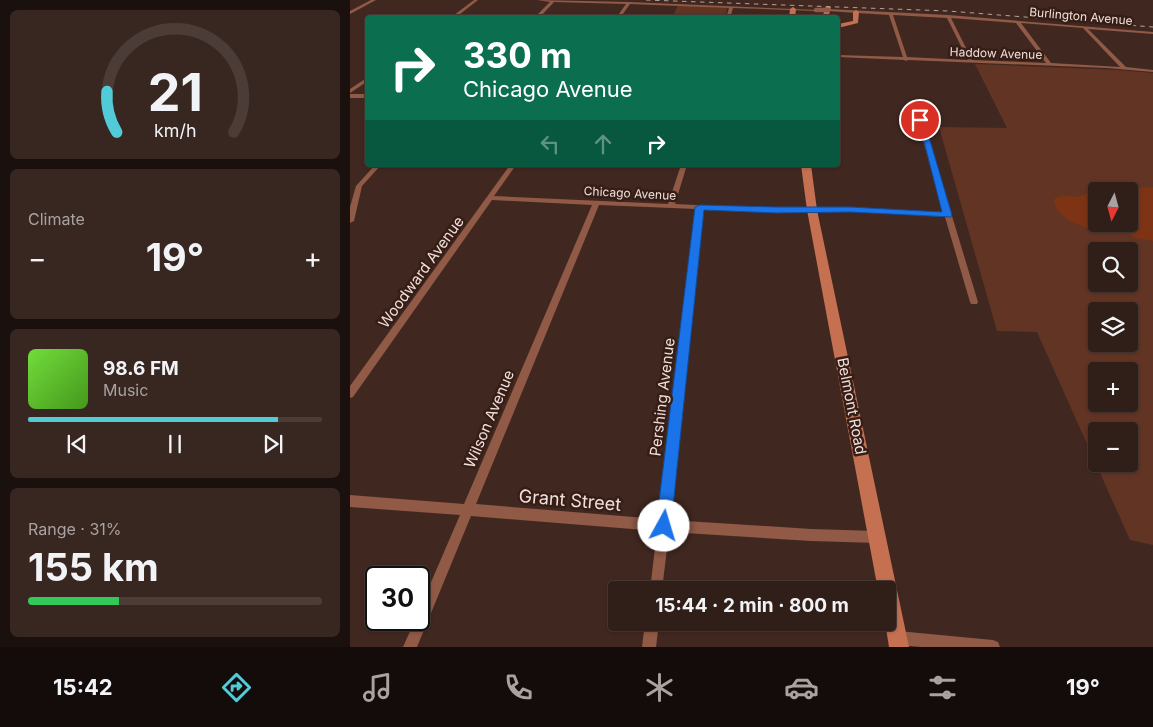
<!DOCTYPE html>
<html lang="en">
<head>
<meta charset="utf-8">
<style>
  body { margin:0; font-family:Inter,sans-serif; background:#382721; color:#f1f3f6; height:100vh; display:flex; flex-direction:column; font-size:19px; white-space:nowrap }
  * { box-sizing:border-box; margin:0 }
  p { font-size:16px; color:#a8a2a2 }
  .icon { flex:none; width:28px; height:28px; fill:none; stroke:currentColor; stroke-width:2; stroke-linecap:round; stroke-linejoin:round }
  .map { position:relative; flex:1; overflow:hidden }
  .drawer { display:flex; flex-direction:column; gap:10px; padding:10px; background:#1a100d; width:350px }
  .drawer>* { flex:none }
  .top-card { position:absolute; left:15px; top:15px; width:475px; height:152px; border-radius:5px; box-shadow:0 1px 4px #0004,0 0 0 1px #4b3c37; background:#0b6e4f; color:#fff; overflow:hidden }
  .needle { width:32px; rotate:186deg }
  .buttons { position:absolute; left:738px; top:182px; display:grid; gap:10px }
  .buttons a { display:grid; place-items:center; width:50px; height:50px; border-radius:5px; background:#301e18; box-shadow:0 1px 4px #0004,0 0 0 1px #4b3c37; font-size:25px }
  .speed { position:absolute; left:15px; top:566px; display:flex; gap:10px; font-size:25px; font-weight:700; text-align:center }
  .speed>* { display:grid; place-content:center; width:65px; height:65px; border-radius:50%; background:#301e18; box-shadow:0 1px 4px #0004,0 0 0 1px #4b3c37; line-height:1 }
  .speed .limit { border:2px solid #111; border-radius:8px; background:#fff; color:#111 }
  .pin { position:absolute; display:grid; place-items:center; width:42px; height:42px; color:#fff; margin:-21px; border:2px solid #fff; border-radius:50%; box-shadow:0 1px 5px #0007 }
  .me { position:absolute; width:55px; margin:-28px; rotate:6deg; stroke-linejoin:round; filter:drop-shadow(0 0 4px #0008) }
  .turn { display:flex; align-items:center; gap:18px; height:105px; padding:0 15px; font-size:22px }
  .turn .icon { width:65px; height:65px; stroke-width:2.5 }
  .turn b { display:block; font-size:35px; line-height:42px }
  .lanes { display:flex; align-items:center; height:48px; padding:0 15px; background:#0003; justify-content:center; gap:25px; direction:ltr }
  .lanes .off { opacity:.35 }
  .big { font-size:38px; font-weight:700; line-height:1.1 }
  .drawer .tile { flex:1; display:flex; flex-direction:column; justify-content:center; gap:8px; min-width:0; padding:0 18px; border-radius:8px; background:#382721 }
  .drawer .dial { align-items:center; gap:0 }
  .dial svg { height:130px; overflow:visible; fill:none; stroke:#4b3c37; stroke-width:7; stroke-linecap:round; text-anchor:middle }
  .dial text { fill:#f1f3f6; stroke:none }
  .song { display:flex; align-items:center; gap:15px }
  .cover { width:60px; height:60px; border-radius:8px; background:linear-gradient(135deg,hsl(100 70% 55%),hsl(100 70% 35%)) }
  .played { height:5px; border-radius:2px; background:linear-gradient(90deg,#52cbd9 85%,#4b3c37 85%) }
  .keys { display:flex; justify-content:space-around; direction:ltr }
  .heat { display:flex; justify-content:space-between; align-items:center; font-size:28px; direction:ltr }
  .charge { height:8px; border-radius:4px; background:linear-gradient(90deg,#34c759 31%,#4b3c37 0) }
  .trip { position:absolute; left:258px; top:581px; width:288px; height:50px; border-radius:5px; background:#301e18; box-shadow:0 1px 4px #0004,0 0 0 1px #4b3c37; font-weight:700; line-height:50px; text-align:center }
  .dock { display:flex; height:80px; justify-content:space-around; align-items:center; background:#130c0a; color:#a8a2a2 }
  .dock .icon { width:35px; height:35px }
  .dock .current { color:#52cbd9 }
  .dock b { font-size:22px; color:#f1f3f6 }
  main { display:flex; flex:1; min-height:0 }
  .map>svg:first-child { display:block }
  .green { fill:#623423; fill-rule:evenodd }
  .water { fill:#7e3315 }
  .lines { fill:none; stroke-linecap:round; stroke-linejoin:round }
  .street { fill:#905a46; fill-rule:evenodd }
  .secondary { fill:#c57051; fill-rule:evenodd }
  .rail { stroke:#b5a29c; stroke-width:1; stroke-dasharray:4.5 4.5; stroke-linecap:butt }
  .street-bridge { stroke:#905a46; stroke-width:4.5 }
  .route { fill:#1a73e8; stroke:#114b97 }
  .labels { text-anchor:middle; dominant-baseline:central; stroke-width:5; stroke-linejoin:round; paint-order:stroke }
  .far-street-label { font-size:12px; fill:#f0dfda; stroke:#361e16 }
  .street-label { font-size:15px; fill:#f0dfda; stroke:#361e16 }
  .near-street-label { font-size:18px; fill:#f0dfda; stroke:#361e16 }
</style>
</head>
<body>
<main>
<section class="drawer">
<div class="tile dial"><svg viewBox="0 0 100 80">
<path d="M14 69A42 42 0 1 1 86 69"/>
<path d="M14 69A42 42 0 0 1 8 44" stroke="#52cbd9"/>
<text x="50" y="56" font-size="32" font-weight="700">21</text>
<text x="50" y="72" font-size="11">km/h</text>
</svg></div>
<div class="tile"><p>Climate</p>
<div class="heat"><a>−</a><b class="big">19°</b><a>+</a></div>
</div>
<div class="tile">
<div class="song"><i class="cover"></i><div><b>98.6 FM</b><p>Music</p></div></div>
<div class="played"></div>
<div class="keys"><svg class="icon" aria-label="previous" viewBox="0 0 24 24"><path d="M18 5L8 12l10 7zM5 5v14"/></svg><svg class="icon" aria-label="pause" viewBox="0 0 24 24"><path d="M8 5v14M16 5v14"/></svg><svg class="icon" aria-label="next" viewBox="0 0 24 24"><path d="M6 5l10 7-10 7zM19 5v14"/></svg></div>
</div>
<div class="tile"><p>Range · 31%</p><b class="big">155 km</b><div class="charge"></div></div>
</section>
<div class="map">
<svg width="803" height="647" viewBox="0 0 803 647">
  <rect width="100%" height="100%" fill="#402820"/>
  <!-- green -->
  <g class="green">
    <path d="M328 5 377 8 375 17 322 18Z"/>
    <path d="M625 64 768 70 803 73V545L780 540 746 464H779V431H746V464L687 332 647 331 589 127 657 128ZM746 191H779V224H746ZM746 251H779V284H746ZM746 311H779V344H746ZM746 371H779V404H746Z"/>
  </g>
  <!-- water -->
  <path class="water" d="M759 186 784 188 803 187V241L783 237 775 230 777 224H779V191H746V224H753L744 229C730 227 704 217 704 199L713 195 727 197Z"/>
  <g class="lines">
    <!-- street -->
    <g class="street">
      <path d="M21 0H26L0 14V11Z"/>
      <path d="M124 0H128L105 18H100Z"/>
      <path d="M187 0 279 2 468 10 466 11 383 8 380 18H376L379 8 280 4 270 18H266L276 4 204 2 189 18H184L200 2Z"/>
      <path d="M478 9 598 15 803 32V34L738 29 776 67 803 70V72L757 68 558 60 556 61 554 60 488 57V55L553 57 539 15 477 11ZM543 15 597 18 618 60 557 57ZM601 18 666 23 696 63 622 60ZM671 23 733 28 770 67 701 63Z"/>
      <path d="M18 77V81L0 93V89Z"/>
      <rect x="0" y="94" width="18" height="4"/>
      <path d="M570 118 573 120 628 302 627 304H621L620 302 595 217 500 211 406 212 353 210 320 520 461 529 527 531 531 533 533 537 531 541 527 543 461 541 319 532 312 590H300L307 531 121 516 67 647H53L65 620H69V610L110 515 0 507V495L114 504 242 205 142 200 3 397 0 398V386L160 165H166L144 196 318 204 331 165H337L325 204 406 208 500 207 594 213 567 120ZM249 205 346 209 308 519 126 504Z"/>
      <path d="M25 165H31L12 186 4 221 0 223V207L6 186Z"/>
      <path d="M295 622H309L306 647H292Z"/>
      <path d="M548 631 643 640 648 642 650 647H571L548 645 543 643 541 638 543 633Z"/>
    </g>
    <!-- secondary -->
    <g class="secondary">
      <path d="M476 6 481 7 478 18H472Z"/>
      <path d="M443 7 446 9 445 18H439L440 9Z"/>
      <path d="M506 10 509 12 508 23 488 28V24L503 21V12Z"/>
      <path d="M451 165H461L467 210 559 647H539L535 622H536V590H528L457 210Z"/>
    </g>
    <!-- rail -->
    <path class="rail" d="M296 0 598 11 803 27"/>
    <!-- street-bridge -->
    <path class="street-bridge" d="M466 10H478"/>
  </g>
  <!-- route -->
  <path class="route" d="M568 118 574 120 602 215 601 217 500 212 426 213 354 210 321 526 319 531 314 533 308 531 306 526 345 207 350 205 426 207H500L592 212Z"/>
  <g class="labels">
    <!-- far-street labels -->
    <g class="far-street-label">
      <text transform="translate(731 16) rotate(5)">Burlington Avenue</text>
      <text transform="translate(646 53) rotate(2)">Haddow Avenue</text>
      <text transform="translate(280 193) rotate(3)">Chicago Avenue</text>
    </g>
    <!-- street labels -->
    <g class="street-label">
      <text transform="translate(71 272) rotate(-54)">Woodward Avenue</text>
      <text transform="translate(312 397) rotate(-83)">Pershing Avenue</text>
      <text transform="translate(502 406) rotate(79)">Belmont Road</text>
      <text transform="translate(139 419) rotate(-67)">Wilson Avenue</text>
    </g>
    <!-- near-street labels -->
    <g class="near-street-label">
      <text transform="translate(220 500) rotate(5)">Grant Street</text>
    </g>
  </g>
</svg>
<div class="buttons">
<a><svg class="needle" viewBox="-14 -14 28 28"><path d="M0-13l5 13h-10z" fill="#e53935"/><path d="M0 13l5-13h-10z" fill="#a8a2a2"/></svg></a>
<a><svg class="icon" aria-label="search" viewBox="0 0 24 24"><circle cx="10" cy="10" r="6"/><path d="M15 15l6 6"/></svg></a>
<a><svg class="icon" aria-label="layers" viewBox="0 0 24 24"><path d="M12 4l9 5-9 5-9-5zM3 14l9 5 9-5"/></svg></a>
<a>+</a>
<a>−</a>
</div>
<div class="speed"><div class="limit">30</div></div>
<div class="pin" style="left:570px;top:120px;background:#d93025"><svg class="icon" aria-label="arrive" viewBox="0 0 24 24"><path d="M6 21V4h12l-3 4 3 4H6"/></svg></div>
<svg class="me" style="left:314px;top:526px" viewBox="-20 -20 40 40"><circle r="19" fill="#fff"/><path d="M0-13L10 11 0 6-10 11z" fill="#1a73e8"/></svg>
<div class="trip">15:44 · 2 min · 800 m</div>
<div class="top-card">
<div class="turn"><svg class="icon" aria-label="right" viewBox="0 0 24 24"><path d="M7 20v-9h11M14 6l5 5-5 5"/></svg><div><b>330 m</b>Chicago Avenue</div></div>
<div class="lanes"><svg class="icon off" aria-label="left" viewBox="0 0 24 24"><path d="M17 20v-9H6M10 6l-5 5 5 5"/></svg><svg class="icon off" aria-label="ahead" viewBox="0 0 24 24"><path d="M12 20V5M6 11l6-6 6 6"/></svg><svg class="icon" aria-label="right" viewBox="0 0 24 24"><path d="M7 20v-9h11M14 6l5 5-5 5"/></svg></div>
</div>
</div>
</main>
<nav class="dock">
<b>15:42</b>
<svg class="icon current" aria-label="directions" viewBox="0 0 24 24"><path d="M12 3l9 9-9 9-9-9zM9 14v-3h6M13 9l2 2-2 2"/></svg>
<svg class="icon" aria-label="music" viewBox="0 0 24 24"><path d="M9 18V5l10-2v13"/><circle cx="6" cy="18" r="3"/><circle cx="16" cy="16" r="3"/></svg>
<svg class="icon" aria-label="phone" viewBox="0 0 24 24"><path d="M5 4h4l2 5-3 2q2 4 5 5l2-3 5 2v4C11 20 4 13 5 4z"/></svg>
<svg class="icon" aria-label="climate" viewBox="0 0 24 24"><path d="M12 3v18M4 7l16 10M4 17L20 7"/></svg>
<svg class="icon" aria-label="car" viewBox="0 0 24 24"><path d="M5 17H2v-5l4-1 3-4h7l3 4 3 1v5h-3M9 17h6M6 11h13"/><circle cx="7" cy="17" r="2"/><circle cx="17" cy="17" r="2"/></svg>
<svg class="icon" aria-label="filters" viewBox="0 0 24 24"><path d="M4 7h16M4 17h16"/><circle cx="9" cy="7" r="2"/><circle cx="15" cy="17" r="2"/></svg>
<b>19°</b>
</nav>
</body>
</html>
